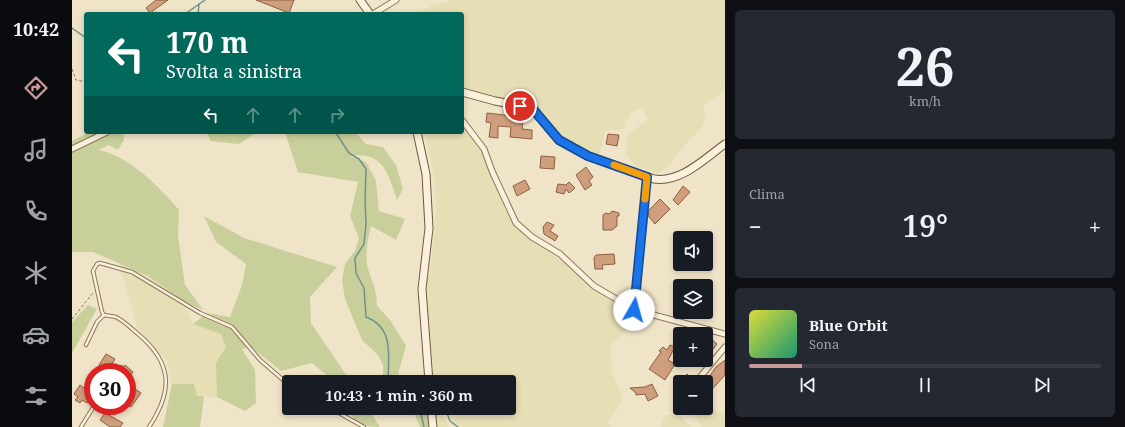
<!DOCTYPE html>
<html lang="it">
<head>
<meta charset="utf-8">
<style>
  body { margin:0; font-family:"Noto Serif",serif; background:#242831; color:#f1f3f6; height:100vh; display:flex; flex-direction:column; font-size:15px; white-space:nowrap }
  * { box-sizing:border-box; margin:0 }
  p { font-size:13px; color:#9ea1a6 }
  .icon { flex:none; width:22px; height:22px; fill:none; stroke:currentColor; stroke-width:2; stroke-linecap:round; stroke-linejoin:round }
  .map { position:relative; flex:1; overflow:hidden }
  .panel { display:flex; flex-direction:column; gap:10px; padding:10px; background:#0d0f14; width:400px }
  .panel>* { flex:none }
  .hud { position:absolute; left:12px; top:12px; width:380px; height:122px; border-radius:4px; box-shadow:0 2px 6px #0003; background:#00695c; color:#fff; overflow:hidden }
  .buttons { position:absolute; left:601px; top:231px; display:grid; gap:8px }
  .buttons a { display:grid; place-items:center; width:40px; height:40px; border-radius:4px; background:#171b24; box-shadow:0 2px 6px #0003; font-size:20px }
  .speed { position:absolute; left:12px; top:363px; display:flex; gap:8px; font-size:20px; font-weight:700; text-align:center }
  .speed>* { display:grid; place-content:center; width:52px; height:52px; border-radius:50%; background:#171b24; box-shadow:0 2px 6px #0003; line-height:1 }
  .speed .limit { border:6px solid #d22; background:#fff; color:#111 }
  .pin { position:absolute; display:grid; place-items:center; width:34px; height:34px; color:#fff; margin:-17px; border:2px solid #fff; border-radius:50%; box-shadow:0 1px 4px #0007 }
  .me { position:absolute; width:44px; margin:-22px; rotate:7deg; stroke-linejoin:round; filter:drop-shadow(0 0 3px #0008) }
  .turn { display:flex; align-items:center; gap:14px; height:84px; padding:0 16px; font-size:18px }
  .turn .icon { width:52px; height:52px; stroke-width:2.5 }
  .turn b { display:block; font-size:28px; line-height:34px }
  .lanes { display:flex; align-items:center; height:38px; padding:0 16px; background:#0003; justify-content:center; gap:20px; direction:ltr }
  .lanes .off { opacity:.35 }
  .big { font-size:30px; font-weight:600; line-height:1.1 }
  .panel .tile { flex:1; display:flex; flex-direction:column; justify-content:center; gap:6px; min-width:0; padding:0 14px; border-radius:6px; background:#242831 }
  .panel .dial { align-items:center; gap:0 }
  .dial b { font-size:52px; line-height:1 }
  .song { display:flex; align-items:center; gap:12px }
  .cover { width:48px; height:48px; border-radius:6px; background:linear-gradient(135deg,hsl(60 70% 55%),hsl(160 70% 35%)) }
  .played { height:4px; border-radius:2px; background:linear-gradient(90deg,#cc999b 15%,#363941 15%) }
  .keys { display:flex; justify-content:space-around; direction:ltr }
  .heat { display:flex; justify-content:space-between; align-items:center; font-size:22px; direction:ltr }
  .trip { position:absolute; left:210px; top:375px; width:234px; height:40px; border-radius:4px; background:#171b24; box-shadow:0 2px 6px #0003; font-weight:600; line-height:40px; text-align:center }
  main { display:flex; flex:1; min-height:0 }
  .menu { display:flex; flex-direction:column; width:72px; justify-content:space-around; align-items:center; background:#090b0e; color:#9ea1a6 }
  .menu .icon { width:28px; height:28px }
  .menu .active { color:#cc999b }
  .menu b { font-size:18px; color:#f1f3f6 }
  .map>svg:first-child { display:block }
  .farmland { fill:#e6deb5 }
  .green { fill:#c9cf9b }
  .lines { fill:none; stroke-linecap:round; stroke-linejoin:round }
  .stream { stroke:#6f938a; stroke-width:1.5 }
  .building { fill:#cf9f7d; stroke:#8d5f41 }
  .lane-casing { stroke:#8d765c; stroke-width:4.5 }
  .street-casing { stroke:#8d765c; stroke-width:7 }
  .secondary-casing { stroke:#6f573f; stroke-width:9 }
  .path { stroke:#8d765c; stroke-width:1; stroke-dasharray:3 2; stroke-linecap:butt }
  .lane { stroke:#faf1dc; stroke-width:2.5 }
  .street { stroke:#faf1dc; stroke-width:5 }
  .secondary { stroke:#faf1dc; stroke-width:7 }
  .route-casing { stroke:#114b97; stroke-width:10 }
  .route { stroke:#1a73e8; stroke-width:7 }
  .slow { stroke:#f59e0b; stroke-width:7 }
</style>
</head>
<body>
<main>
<nav class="menu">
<b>10:42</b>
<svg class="icon active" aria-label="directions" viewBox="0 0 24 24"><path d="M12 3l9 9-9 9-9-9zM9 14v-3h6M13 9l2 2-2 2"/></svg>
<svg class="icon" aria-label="music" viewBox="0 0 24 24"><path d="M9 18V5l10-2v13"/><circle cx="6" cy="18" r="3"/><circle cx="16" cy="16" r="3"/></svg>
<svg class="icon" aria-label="phone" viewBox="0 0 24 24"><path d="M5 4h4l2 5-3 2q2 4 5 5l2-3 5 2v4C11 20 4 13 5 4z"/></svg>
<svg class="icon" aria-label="climate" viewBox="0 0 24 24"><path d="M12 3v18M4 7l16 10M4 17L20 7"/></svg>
<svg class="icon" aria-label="car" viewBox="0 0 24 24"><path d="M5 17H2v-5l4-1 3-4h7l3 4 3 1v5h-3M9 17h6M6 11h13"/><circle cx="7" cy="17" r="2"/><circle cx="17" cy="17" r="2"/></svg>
<svg class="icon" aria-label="filters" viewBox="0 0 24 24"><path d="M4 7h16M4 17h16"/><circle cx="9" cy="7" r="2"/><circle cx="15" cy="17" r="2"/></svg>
</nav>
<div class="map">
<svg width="653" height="427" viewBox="0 0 653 427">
  <rect width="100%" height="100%" fill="#f0e4c8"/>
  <!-- farmland -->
  <g class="farmland">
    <path d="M381 0H653V91L632 104 633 119 629 129 617 140 596 167 586 173 564 166 553 154 556 134 576 120 570 107 558 113 552 129 534 131 527 156 490 137 475 120 457 104 423 98 390 89V14H344L363 4Z"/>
    <path d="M390 125 409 150 434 210 445 228 453 236 497 266 529 294 553 309 557 316 556 328 539 345 540 372 551 398 535 424 540 427H391L382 424 378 415V408H437V382H362L354 300 355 280 358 273 364 213 363 183 353 132H390Z"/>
    <path d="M47 263 76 276 110 300 121 324 149 334 154 347 145 363V397L125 396 122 384H100L95 361 65 327Z"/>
    <path d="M634 405 653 415V427H630L615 408H634Z"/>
    <path d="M364 408H372L371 415 377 427H366Z"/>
    <path d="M593 415H608L619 427H588Z"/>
  </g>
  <!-- green -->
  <g class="green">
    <path d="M17 132H51L52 140 46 150 37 145 27 150C59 157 87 187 107 210L106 235 113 285 131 310 110 300 76 276 21 252H0V141Z"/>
    <path d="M134 132H185L167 144 139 141Z"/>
    <path d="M213 132H283L294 144 311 147 324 165 331 189 325 200C316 173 311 151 278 156L294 162 304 181 307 211 333 219 324 240 299 226C296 239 293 251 295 264 298 280 305 286 305 306L318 320 334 346 326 374 328 382H311V365L306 355 290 340 273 299 270 280 273 264 283 251 287 238 278 216 286 182 226 172Z"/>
    <path d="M132 216 172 238 265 267 238 297 239 323 279 382H263L240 363 209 371 179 347 170 349 183 370 184 403 173 411 145 397 144 363 154 347 149 334 121 324 135 313 158 317 170 285 174 264 144 242Z"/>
    <path d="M16 305 25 309 0 353V322Z"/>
    <path d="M100 384H122L125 396H132L128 427H91Z"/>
    <path d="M276 408H296L308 427C292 427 282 424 276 408Z"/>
    <path d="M333 408H357L360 427H348L341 411Z"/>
  </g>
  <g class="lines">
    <!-- stream -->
    <g class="stream">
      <path d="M113 14 133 0"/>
      <path d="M126 14 127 4"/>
      <path d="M0 28 14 38"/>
      <path d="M253 132 264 133 277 153 287 159 294 169 293 200 294 224 292 244 283 258 284 273 292 288 294 317C323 328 316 357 316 382"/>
      <path d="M344 408 349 414 352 427"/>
      <path d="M373 408 378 421 386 427"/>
    </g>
  </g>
  <!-- building -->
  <g class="building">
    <path d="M84 0H96L78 13 74 8Z"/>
    <path d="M184 0H222L217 13Z"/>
    <path d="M415 113 441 116V120L451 121 450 129 460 130V139L438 137 439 127 426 126V138L417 137 419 123 414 122Z"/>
    <path d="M536 134 547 135 545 146 534 144Z"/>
    <path d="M469 156 483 157 482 169 468 168Z"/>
    <path d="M514 167 521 177 517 181 520 185 513 190 504 175Z"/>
    <path d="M453 180 458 189 445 196 441 186Z"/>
    <path d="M497 182 503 188 497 193 494 189 492 194 484 192 486 184 494 185Z"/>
    <path d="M611 186 618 192 606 205 601 200Z"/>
    <path d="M588 199 598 209 583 224 577 217 576 211Z"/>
    <path d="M540 211 547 213V216H545V226L540 230H531V215L534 213 537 214Z"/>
    <path d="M475 222 482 225 478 231 486 236 483 241 472 234 471 227Z"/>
    <path d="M542 254 543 264 530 265 531 269H523L522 258 524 255Z"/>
    <path d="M634 334 645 344 639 352 634 347Z"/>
    <path d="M598 345 603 347 596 360 603 364 593 380 577 369 589 352 587 351 591 347 595 350Z"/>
    <path d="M34 354 43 359 36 370 27 365Z"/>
    <path d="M653 360V375L634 396V381L644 367Z"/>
    <path d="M49 365 52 367 53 365 61 372 55 381V372H45Z"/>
    <path d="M616 374 610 382H608V394L601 382Z"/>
    <path d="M580 384 586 396 576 401 573 394 564 395V393L558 388 573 387Z"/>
    <path d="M8 385 12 388 14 386 17 388 16 391 20 394 15 403 10 400 8 403 3 400 6 397 2 394Z"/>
    <path d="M60 387 69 393 59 407 55 405V394Z"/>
    <path d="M33 413 51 423 48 427H38L28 420Z"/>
  </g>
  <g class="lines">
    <!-- lane casing -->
    <g class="lane-casing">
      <g id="lane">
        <path d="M32 315 30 312 21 271 25 264 28 263 60 272 128 313 160 327 188 360 217 385"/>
        <path d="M32 315C36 316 40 316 44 317 52 321 59 328 66 334 101 363 101 391 77 427"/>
        <path d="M14 345 25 322 32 315"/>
        <path d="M258 408 292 427"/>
        <path d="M9 427 22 406"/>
      </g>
    </g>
    <!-- street casing -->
    <g class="street-casing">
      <g id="street">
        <path d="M301 14 324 0"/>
        <path d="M390 120 412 149 420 171 444 223 460 237 488 254 522 286 563 310 653 334"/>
        <path d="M0 149 35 132"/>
        <path d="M563 310 575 177"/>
        <path d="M624 382 653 347"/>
      </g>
    </g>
    <!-- secondary casing -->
    <g class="secondary-casing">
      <g id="secondary">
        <path d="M288 0 298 14"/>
        <path d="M390 92 423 101 460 108 487 140 516 156 582 179C609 183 632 159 653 144"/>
        <path d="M345 132 354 174 357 228 350 289 357 382"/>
        <path d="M359 408 361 427"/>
      </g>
    </g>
    <!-- path -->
    <g class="path">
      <path d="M0 69 4 80 14 82"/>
      <path d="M0 319 21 293"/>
    </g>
    <!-- lane -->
    <use href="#lane" class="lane"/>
    <!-- street -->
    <use href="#street" class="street"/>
    <!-- secondary -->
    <use href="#secondary" class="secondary"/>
  </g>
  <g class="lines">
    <!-- route casing -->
    <g class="route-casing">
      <path id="route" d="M448 106 460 108 487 140 516 156 575 177 562 310"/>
    </g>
    <!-- route -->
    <use href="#route" class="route"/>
    <!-- slow -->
    <path class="slow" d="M542 165 575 177 573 199"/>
  </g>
</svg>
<div class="buttons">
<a><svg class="icon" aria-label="sound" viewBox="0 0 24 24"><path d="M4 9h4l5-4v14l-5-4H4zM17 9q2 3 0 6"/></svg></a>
<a><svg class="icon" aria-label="layers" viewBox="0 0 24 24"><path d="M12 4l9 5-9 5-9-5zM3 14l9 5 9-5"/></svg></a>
<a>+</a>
<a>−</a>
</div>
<div class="speed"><div class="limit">30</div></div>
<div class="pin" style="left:448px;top:106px;background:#d93025"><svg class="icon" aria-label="arrive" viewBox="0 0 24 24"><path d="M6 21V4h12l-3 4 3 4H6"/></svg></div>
<svg class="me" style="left:562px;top:310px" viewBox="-20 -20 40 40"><circle r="19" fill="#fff"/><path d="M0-13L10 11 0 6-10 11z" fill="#1a73e8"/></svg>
<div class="trip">10:43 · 1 min · 360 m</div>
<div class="hud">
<div class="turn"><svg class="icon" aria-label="left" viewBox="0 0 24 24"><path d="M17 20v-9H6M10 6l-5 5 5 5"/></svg><div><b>170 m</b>Svolta a sinistra</div></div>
<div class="lanes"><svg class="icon" aria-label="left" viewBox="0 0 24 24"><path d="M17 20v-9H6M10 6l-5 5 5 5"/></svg><svg class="icon off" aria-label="ahead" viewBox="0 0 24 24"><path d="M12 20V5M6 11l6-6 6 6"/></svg><svg class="icon off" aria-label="ahead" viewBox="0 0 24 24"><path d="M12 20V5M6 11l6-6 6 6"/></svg><svg class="icon off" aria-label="right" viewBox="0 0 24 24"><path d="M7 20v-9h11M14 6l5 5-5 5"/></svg></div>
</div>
</div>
<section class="panel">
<div class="tile dial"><b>26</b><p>km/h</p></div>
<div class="tile"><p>Clima</p>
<div class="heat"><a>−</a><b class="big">19°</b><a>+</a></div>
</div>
<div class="tile">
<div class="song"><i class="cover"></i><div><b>Blue Orbit</b><p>Sona</p></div></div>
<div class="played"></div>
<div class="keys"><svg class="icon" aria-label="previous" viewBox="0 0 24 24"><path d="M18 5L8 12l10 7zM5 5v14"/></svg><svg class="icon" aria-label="pause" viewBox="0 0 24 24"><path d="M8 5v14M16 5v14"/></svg><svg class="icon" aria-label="next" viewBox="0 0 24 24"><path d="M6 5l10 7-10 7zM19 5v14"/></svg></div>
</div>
</section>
</main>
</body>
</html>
